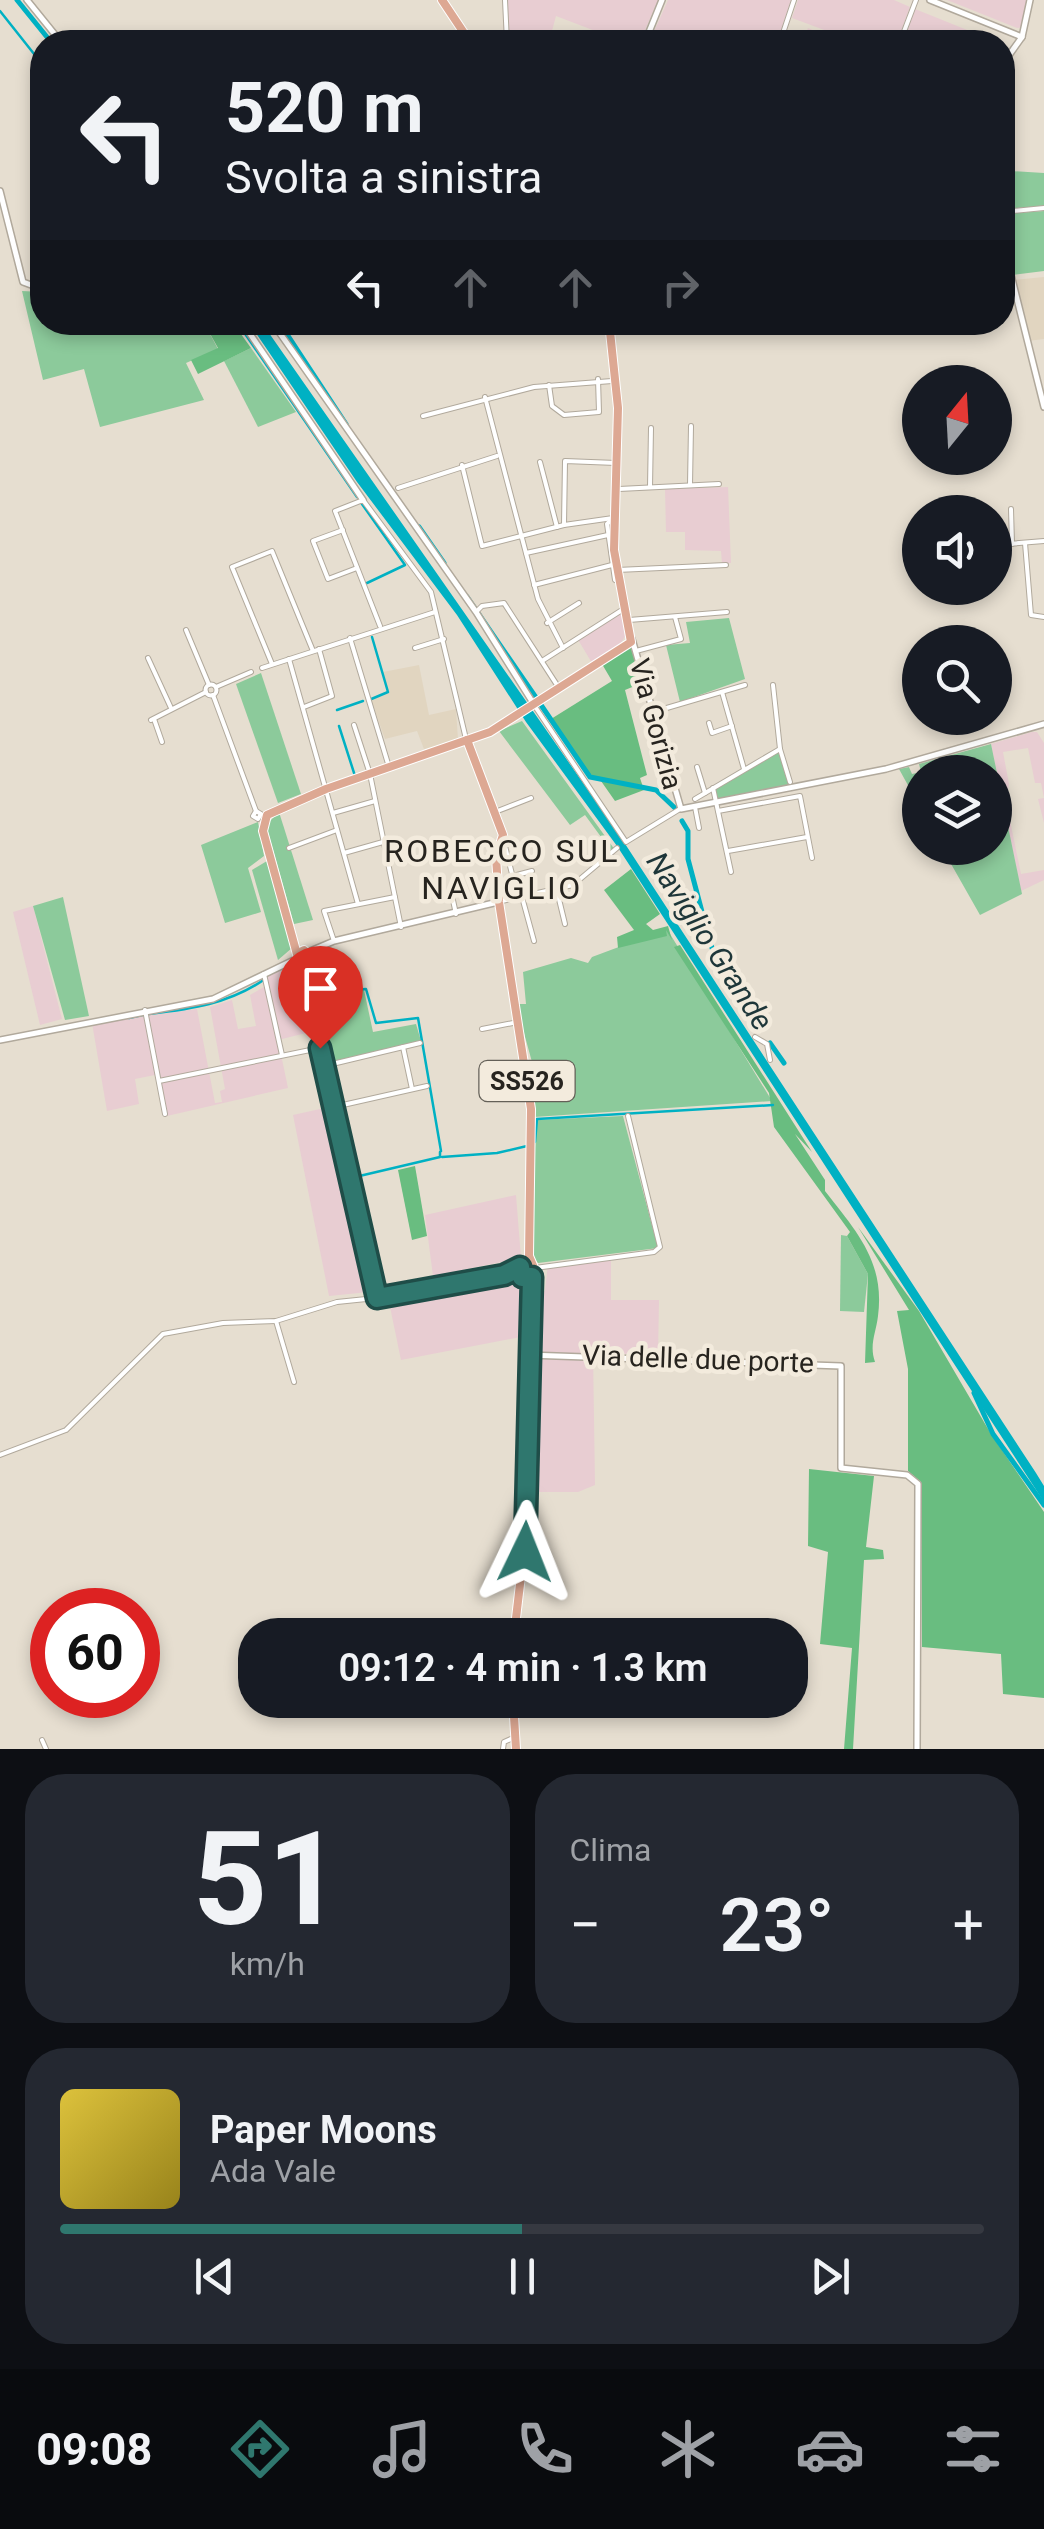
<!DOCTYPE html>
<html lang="it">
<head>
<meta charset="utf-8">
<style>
  body { margin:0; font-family:Roboto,sans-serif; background:#242831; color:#f1f3f6; height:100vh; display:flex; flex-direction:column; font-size:38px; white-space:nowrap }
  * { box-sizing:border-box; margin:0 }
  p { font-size:32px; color:#9ea1a6 }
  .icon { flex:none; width:55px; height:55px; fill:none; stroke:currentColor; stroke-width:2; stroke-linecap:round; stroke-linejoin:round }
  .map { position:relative; height:1749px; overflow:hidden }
  .drawer { display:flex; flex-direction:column; gap:25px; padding:25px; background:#0d0f14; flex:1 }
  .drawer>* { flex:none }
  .guide { position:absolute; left:30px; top:30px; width:985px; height:305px; border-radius:40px; box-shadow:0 5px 15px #0003; background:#171b24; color:#f1f3f6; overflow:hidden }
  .needle { width:65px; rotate:18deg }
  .fabs { position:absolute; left:902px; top:365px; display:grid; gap:20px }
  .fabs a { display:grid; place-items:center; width:110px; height:110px; border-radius:50%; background:#171b24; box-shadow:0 5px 15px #0003; font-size:50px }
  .speed { position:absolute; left:30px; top:1588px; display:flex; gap:20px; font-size:50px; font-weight:700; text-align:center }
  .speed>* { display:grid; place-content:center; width:130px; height:130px; border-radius:50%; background:#171b24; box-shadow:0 5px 15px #0003; line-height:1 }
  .speed .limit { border:15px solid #d22; background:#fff; color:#111 }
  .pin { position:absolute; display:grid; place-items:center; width:85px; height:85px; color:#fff; margin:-102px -42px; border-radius:50% 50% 50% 0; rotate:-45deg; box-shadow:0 0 10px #0007 }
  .pin .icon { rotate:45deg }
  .me { position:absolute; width:110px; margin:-55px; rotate:2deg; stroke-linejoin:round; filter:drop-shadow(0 0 8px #0008) }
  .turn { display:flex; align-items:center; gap:35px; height:210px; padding:0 30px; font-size:45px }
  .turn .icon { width:130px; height:130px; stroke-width:2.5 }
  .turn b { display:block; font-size:70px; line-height:85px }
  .lanes { display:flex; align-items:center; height:95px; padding:0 30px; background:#0003; justify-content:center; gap:50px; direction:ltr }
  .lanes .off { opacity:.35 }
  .big { font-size:75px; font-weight:600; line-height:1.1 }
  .drawer .tile { flex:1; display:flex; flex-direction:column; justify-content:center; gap:15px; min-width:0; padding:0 35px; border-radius:40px; background:#242831 }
  .drawer .dial { align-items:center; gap:0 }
  .dial b { font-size:130px; line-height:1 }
  .song { display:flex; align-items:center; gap:30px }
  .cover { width:120px; height:120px; border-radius:15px; background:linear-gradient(135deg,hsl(50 70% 55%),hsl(50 70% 35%)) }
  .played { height:10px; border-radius:5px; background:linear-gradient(90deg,#2f776e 50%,#363941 50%) }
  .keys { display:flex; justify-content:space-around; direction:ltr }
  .heat { display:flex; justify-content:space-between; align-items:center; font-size:55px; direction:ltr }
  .drawer .tiles { flex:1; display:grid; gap:25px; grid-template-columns:1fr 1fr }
  .tile:last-child { grid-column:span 2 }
  .trip { position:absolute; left:238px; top:1618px; width:570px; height:100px; border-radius:40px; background:#171b24; box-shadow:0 5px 15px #0003; font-weight:600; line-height:100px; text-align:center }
  .tab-bar { display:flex; height:160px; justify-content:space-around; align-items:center; background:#090b0e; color:#9ea1a6 }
  .tab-bar .icon { width:70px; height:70px }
  .tab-bar .on { color:#2f776e }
  .tab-bar b { font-size:45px; color:#f1f3f6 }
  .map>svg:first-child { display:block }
  .built { fill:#e1d5c0 }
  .industrial { fill:#e8cdd2 }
  .green { fill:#8cca9b }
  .forest { fill:#69bd80 }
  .water { fill:#00b1c3 }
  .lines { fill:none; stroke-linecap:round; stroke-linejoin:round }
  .stream { stroke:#00b1c3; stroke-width:2.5 }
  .canal { stroke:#00b1c3; stroke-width:5 }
  .minor-casing { stroke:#b1a99c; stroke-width:6 }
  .tertiary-casing { stroke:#b1a99c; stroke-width:8 }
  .primary-casing { stroke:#fff; stroke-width:10 }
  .minor { stroke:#fff; stroke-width:4 }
  .tertiary { stroke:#fff; stroke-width:5 }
  .primary { stroke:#dda893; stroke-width:8 }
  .route-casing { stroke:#1f4d48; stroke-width:25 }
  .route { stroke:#2f776e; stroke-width:18 }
  .labels { text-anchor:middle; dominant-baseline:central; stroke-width:9; stroke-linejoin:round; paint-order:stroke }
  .shield { fill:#f3ebdd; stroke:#646058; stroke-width:2.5 }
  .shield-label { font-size:25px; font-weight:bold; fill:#27241f }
  .street-label { font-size:28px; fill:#27241f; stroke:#f3ebdd }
  .water-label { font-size:30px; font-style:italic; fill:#1e3639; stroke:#f3ebdd }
  .quarter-label { font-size:32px; letter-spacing:2.5px; fill:#27241f; stroke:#f3ebdd }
</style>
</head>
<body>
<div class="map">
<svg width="1044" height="1749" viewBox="0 0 1044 1749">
  <rect width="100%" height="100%" fill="#e6ded0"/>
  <!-- built -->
  <g class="built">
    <path d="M1044 277V339L1028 341 1014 280Z"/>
    <path d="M419 665 429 715 456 709 458 740 424 749 417 731 385 739 371 700 389 693 383 672Z"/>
  </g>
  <!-- industrial -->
  <g class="industrial">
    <path d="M505 0H658L640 42H624L556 16 549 42H509Z"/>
    <path d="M668 0H791L777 42H730L718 37 716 42H678L652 36Z"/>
    <path d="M798 0H894L910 7 897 42H803L808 28 832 39 835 34 792 18Z"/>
    <path d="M947 0H1028L1024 27 1017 28Z"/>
    <path d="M915 9 997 42H903Z"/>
    <path d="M728 487 731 563H722L721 551 685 550V532H666L665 489Z"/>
    <path d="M623 609 627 633 619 646 592 663 577 638Z"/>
    <path d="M1032 732H1037L1044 743V823L1038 799 1044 798 1041 783H1035L1028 748 1003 752 1009 784 1006 801 1021 874 1044 870V880L1021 891 991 744Z"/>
    <path d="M33 906 62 1019 40 1025 13 912Z"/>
    <path d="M297 960 314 1031 278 1040 288 1088 167 1116 160 1074 135 1079 139 1104 107 1111 92 1023 197 1009 215 1103 222 1102 220 1091 225 1089 210 1007 232 1000 238 1029 256 1026 250 995 269 984 267 976Z"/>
    <path d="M329 1107 369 1292 329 1296 293 1115Z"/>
    <path d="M516 1195 521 1258 433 1276 425 1215Z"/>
    <path d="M611 1258V1300H659L658 1356 593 1352 595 1485 578 1492H530L531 1335 401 1360 389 1302 510 1279 521 1291H545L548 1264Z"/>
  </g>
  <!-- green -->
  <g class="green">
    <path d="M1003 151 1010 171 1044 173V206L1003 209Z"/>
    <path d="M1044 211V271L1013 275 1002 214Z"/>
    <path d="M22 291 42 292V322L204 323 218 349 186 363 204 400 100 427 84 369 43 380Z"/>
    <path d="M251 348 296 412 258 427 224 361Z"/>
    <path d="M729 618 745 679 680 702 666 645 690 643 686 622Z"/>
    <path d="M261 673 301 794 278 803 236 684Z"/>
    <path d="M522 721 615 850 612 852 585 815 570 825 499 731Z"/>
    <path d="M991 744 1022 894 980 915 942 848H995V772H920V807L899 769 909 767 912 774 921 772 919 764Z"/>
    <path d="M780 750 789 787 718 801 715 789Z"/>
    <path d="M279 812 313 920 294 924 268 832V823Z"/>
    <path d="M258 822 264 856 248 868 261 912 225 923 201 845Z"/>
    <path d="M267 861 292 948 278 960 252 870Z"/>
    <path d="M63 897 89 1016 65 1020 33 906Z"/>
    <path d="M667 929 772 1101 534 1117 535 1094 540 1091 516 1004H526L523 972 571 958 588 963 592 957Z"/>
    <path d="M330 954 339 994 364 990 373 1032 416 1024 421 1041 326 1063 307 974 314 955Z"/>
    <path d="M623 1116 658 1248 538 1263 531 1256 536 1120Z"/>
    <path d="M841 1235 847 1236 868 1274 864 1312 840 1311Z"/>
  </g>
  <!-- forest -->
  <g class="forest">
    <path d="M204 323H233L251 348 198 374 191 360 218 348Z"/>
    <path d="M632 644 642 683 625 690 647 775 640 778 644 790 615 801 601 781 582 769 551 719 612 681 602 664Z"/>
    <path d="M631 869 660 914 646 924 653 930 668 926 672 940 666 930 667 936 618 948 617 937 634 930 604 890Z"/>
    <path d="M680 945 812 1152 795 1134 825 1180V1191C857 1232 885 1262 878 1316 876 1333 869 1345 875 1362L865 1363 868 1274 847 1236 850 1232 774 1127 769 1093 674 947Z"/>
    <path d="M415 1166 427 1236 412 1240 398 1170Z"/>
    <path d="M858 1227 919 1311 991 1434 1044 1512V1698L1003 1694 1001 1654 922 1647 921 1482 908 1471V1369L897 1311 909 1310Z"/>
    <path d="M809 1469 874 1476 866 1547 883 1550 884 1559 864 1560 853 1749H844L852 1648 820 1644 828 1552 808 1546Z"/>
  </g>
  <!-- water -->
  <path class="water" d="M249 323H262L616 830 1036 1473 1044 1486V1502L617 846 526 722 457 615 357 482Z"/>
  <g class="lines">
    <!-- stream -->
    <g class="stream">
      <path d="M0 11 42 64"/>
      <path d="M237 322 357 497"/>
      <path d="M362 504 405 565 367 583"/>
      <path d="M369 700 388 692 372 637"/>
      <path d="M337 710 363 701"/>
      <path d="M339 726 355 776"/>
      <path d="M321 950 331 949 340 991 366 989 376 1023 418 1018 441 1151"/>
      <path d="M149 1014C191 1009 229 1004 265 979"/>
      <path d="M129 1018 142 1015"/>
      <path d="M535 1142 537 1119 773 1105"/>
      <path d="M442 1157 497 1153 527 1146"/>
      <path d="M351 1178 440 1157V1152"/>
    </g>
    <!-- canal -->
    <g class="canal">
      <path d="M17 0 51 42"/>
      <path d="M279 322 346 424"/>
      <path d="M419 527 444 563"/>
      <path d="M467 597 537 699"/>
      <path d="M541 705 590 777 656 790 676 809"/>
      <path d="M682 821 688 831V859L706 927"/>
      <path d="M706 929 719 970 739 999"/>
      <path d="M740 1001 761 1029"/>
      <path d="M770 1043 784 1063"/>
      <path d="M974 1393 993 1434 1044 1505"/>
    </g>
    <!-- minor casing -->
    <g class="minor-casing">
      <g id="minor">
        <path d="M505 0 507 42"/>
        <path d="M780 42 794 0"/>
        <path d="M900 42 916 0"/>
        <path d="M1002 212 1044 208"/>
        <path d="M549 385 552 406 564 415 599 412 598 379"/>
        <path d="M485 397 538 599 563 648"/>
        <path d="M423 416 534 387 612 381"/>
        <path d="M540 462 557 527"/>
        <path d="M462 465 482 546 564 525"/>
        <path d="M690 485 691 426"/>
        <path d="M650 487 651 428"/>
        <path d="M398 488 497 456"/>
        <path d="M619 489 719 484"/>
        <path d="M1011 509 1012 544"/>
        <path d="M613 518 564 525 565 461 616 463"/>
        <path d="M613 518 607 524 615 580 619 581"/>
        <path d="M343 530 313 541 328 579 357 568"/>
        <path d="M1025 543 1031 615 1044 617"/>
        <path d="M996 545 1044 541"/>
        <path d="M526 553 608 535"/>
        <path d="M617 570 726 565"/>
        <path d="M534 585 612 565"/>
        <path d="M476 612 482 606 504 603 557 685"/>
        <path d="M629 620 727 612"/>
        <path d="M547 623 579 603"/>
        <path d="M380 626 335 511 363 500 431 592 466 739"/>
        <path d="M186 630 209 685"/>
        <path d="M350 638 389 767"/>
        <path d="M415 648 444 639"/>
        <path d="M636 651 681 639 675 617"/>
        <path d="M148 658 171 708"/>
        <path d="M289 659 358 904"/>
        <path d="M542 661 622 610"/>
        <path d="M272 664 232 567 272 551 313 651"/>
        <path d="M262 668 435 612"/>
        <circle cx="211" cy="690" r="5.5"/>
        <path d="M773 685 780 749 790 782"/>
        <path d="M216 687 251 672"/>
        <path d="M722 692 744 769"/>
        <path d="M213 695 256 811"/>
        <path d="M534 705 626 842 680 809"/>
        <path d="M304 707 332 696 319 649"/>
        <path d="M653 712 745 685"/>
        <path d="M154 719 162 742"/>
        <path d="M151 720 206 692"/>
        <path d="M709 723 712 733 732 726"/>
        <path d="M354 725 370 774 401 927"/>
        <path d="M697 767 705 793"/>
        <path d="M713 788 731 872"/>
        <path d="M695 799 780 749"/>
        <path d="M695 807 699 828"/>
        <path d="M256 811 261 814 258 819 253 816Z"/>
        <path d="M718 811 800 796 812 858"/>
        <path d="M495 812 531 798"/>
        <path d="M333 813 375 801"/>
        <path d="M289 848 337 830"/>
        <path d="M728 851 807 837"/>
        <path d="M344 853 383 842"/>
        <path d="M513 876 532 871"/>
        <path d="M498 885 514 882 505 846 500 844"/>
        <path d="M451 891 456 914"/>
        <path d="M557 891 565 924"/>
        <path d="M522 897 534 941"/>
        <path d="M502 901 573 885 617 848"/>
        <path d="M334 941 324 911 395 897"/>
        <path d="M264 974 282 1055"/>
        <path d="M145 1010 165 1114"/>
        <path d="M482 1029 518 1022"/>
        <path d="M755 1037 767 1044 770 1060"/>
        <path d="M403 1047 412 1089"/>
        <path d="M328 1065 420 1043"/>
        <path d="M159 1081 320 1048"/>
        <path d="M334 1107 427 1086"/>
        <path d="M535 1268 654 1252 660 1247 628 1116"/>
        <path d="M276 1321 294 1382"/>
        <path d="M0 1455 66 1430 163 1334 223 1323 276 1321 337 1302 376 1298"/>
        <path d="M42 1740 46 1749"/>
        <path d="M503 1749 504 1742 513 1738"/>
      </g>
    </g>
    <!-- tertiary casing -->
    <g class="tertiary-casing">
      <g id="tertiary">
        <path d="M27 0 61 42"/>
        <path d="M930 0 1022 37"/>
        <path d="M645 42 662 0"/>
        <path d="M1002 65 1022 37 1030 0"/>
        <path d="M0 191 23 282 42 289"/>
        <path d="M1002 239 1044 407"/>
        <path d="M242 322 363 500"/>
        <path d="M272 322 476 612 533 703"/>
        <path d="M632 639 681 809 886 769 1044 724"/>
        <path d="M308 952 334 941 498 902"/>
        <path d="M0 1040 213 999 298 958"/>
        <path d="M528 1355 841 1366V1468L907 1475 918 1484 917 1749"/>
      </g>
    </g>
    <!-- primary casing -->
    <g class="primary-casing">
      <g id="primary">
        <path d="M442 0 470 42"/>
        <path d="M467 740 503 835 496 857 499 902 531 1109 529 1256 535 1270 528 1322 527 1525 514 1635"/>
        <path d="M298 953 304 950 309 955 305 969 374 1294 383 1299 509 1274 531 1277"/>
        <path d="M305 962 298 958 263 831 267 815 326 789 490 732 631 642 614 550 618 408 609 322"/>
        <path d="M513 1700 516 1749"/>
      </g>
    </g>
    <!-- minor -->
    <use href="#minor" class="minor"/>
    <!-- tertiary -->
    <use href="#tertiary" class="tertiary"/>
    <!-- primary -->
    <use href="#primary" class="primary"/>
  </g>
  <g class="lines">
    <!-- route casing -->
    <g class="route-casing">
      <path id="route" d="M320 1048 377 1298 504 1275 520 1267 522 1277H532L525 1552"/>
    </g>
    <!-- route -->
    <use href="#route" class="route"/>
  </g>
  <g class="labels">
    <!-- shield labels -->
    <rect class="shield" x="479.5" y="1061" width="95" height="40" rx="8"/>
    <g class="shield-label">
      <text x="527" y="1081">SS526</text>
    </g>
    <!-- street labels -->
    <g class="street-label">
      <text transform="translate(656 724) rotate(75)">Via Gorizia</text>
      <text transform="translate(698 1359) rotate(2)">Via delle due porte</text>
    </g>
    <!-- water labels -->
    <g class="water-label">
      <text transform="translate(710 941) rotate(57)">Naviglio Grande</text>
    </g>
    <!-- quarter labels -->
    <g class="quarter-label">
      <text x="502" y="851">ROBECCO SUL<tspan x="502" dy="37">NAVIGLIO</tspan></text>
    </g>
  </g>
</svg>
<div class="fabs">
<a><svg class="needle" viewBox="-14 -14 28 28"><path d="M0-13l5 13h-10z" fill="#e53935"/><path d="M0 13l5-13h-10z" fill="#9ea1a6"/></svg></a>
<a><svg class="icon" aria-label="sound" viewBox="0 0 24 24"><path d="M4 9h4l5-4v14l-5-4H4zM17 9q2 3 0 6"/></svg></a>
<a><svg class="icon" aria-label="search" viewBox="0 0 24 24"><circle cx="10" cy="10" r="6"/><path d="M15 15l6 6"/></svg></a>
<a><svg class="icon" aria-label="layers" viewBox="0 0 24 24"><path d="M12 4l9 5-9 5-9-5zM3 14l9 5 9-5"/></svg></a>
</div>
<div class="speed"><div class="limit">60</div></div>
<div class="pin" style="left:320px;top:1048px;background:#d93025"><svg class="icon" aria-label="arrive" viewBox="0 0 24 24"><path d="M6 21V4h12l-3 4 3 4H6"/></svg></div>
<svg class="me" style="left:525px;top:1552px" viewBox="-20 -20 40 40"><path d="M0-17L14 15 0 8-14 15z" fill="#2f776e" stroke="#fff" stroke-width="4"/></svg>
<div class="trip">09:12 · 4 min · 1.3 km</div>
<div class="guide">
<div class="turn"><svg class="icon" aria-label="left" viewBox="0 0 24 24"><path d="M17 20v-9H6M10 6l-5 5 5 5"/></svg><div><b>520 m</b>Svolta a sinistra</div></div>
<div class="lanes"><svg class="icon" aria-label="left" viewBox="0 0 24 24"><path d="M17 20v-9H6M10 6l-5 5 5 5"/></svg><svg class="icon off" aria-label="ahead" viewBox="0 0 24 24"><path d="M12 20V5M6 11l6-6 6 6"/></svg><svg class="icon off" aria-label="ahead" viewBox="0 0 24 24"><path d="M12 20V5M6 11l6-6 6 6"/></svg><svg class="icon off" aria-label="right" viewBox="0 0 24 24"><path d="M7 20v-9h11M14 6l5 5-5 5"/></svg></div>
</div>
</div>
<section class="drawer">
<div class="tiles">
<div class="tile dial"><b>51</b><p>km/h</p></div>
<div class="tile"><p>Clima</p>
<div class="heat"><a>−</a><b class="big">23°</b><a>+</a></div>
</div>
<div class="tile">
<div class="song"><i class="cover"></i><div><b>Paper Moons</b><p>Ada Vale</p></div></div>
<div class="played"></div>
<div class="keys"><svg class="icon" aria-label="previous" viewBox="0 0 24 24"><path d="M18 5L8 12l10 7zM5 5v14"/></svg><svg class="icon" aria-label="pause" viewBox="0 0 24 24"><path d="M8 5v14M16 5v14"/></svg><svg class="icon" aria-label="next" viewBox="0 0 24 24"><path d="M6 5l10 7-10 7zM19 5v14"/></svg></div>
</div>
</div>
</section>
<nav class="tab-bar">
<b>09:08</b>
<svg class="icon on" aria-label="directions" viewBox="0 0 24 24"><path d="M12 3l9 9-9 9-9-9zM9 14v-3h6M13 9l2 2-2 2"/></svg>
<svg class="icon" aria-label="music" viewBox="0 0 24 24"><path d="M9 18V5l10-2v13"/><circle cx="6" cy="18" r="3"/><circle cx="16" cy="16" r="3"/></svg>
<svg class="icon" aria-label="phone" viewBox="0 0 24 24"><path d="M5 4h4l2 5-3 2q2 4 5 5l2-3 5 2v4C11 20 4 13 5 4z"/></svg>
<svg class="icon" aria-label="climate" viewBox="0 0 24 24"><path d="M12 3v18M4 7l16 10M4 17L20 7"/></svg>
<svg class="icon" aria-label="car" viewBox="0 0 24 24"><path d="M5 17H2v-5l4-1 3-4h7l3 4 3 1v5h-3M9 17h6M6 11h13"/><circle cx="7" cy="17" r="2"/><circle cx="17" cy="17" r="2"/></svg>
<svg class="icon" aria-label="filters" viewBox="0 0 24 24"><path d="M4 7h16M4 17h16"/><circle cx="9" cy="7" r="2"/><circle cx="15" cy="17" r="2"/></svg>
</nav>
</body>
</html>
